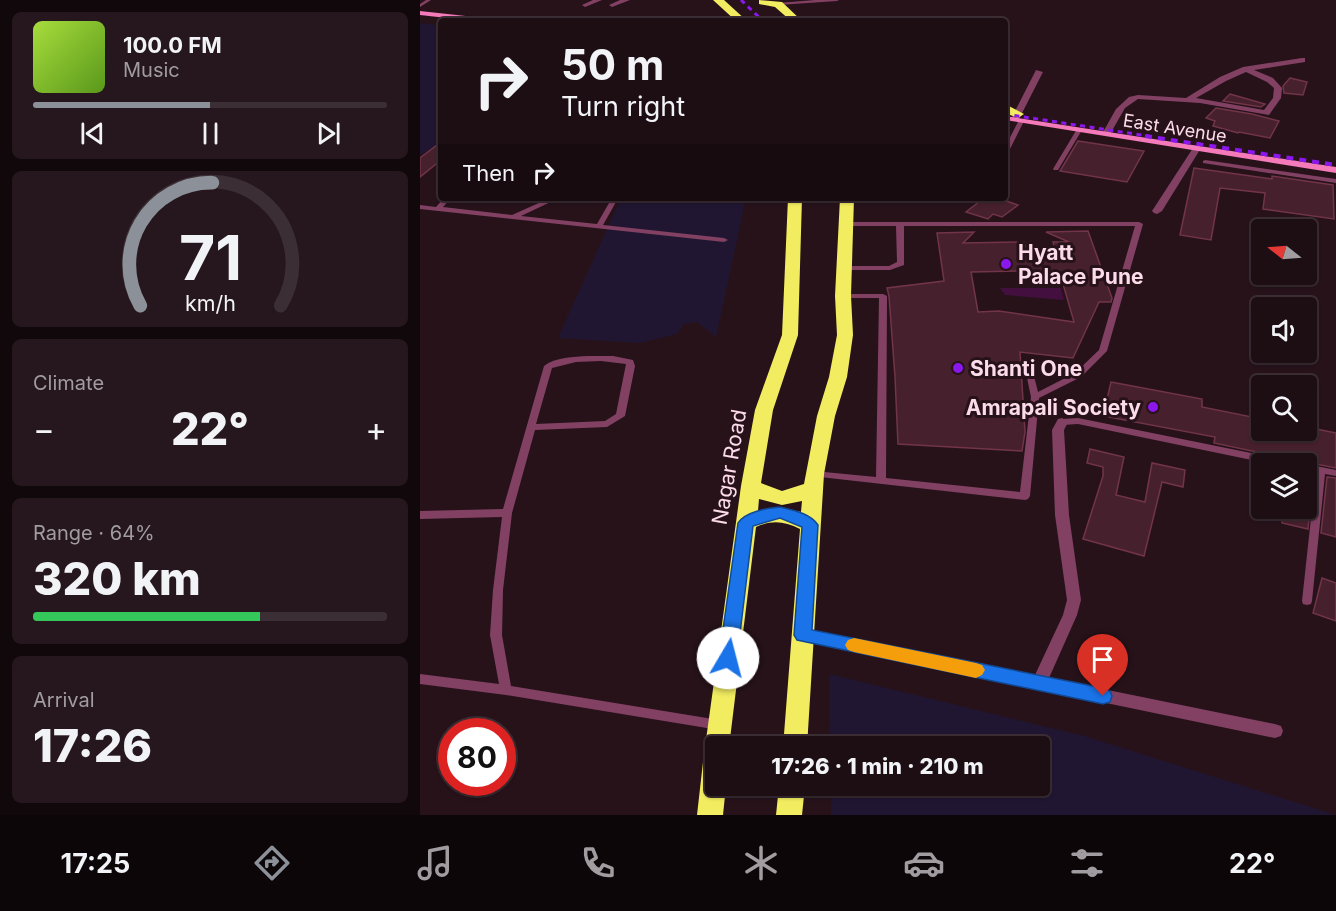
<!DOCTYPE html>
<html lang="en">
<head>
<meta charset="utf-8">
<style>
  body { margin:0; font-family:Inter,sans-serif; background:#25171d; color:#f1f3f6; height:100vh; display:flex; flex-direction:column; font-size:22px; white-space:nowrap }
  * { box-sizing:border-box; margin:0 }
  p { font-size:20px; color:#a09ca0 }
  .icon { flex:none; width:33px; height:33px; fill:none; stroke:currentColor; stroke-width:2; stroke-linecap:round; stroke-linejoin:round }
  .map { position:relative; flex:1; overflow:hidden }
  .panel { display:flex; flex-direction:column; gap:12px; padding:12px; background:#10080b; width:420px }
  .panel>* { flex:none }
  .top-card { position:absolute; left:18px; top:18px; width:570px; height:183px; border-radius:6px; box-shadow:0 2px 4px #0004,0 0 0 2px #3b2e34; background:#1d0e14; color:#f1f3f6; overflow:hidden }
  .needle { width:39px; rotate:287deg }
  .fabs { position:absolute; left:831px; top:219px; display:grid; gap:12px }
  .fabs a { display:grid; place-items:center; width:66px; height:66px; border-radius:6px; background:#1d0e14; box-shadow:0 2px 4px #0004,0 0 0 2px #3b2e34; font-size:30px }
  .speed { position:absolute; left:18px; top:718px; display:flex; gap:12px; font-size:30px; font-weight:700; text-align:center }
  .speed>* { display:grid; place-content:center; width:78px; height:78px; border-radius:50%; background:#1d0e14; box-shadow:0 2px 4px #0004,0 0 0 2px #3b2e34; line-height:1 }
  .speed .limit { border:9px solid #d22; background:#fff; color:#111 }
  .pin { position:absolute; display:grid; place-items:center; width:51px; height:51px; color:#fff; margin:-62px -26px; border-radius:50% 50% 50% 0; rotate:-45deg; box-shadow:0 0 6px #0007 }
  .pin .icon { rotate:45deg }
  .me { position:absolute; width:66px; margin:-33px; rotate:8deg; stroke-linejoin:round; filter:drop-shadow(0 0 4px #0008) }
  .turn { display:flex; align-items:center; gap:21px; height:126px; padding:0 24px; font-size:27px }
  .turn .icon { width:78px; height:78px; stroke-width:2.5 }
  .turn b { display:block; font-size:42px; line-height:51px }
  .then { display:flex; align-items:center; height:57px; padding:0 24px; background:#0003; gap:12px; font-size:22px }
  .big { font-size:45px; font-weight:800; line-height:1.1 }
  .panel .tile { flex:1; display:flex; flex-direction:column; justify-content:center; gap:9px; min-width:0; padding:0 21px; border-radius:9px; background:#25171d }
  .panel .dial { align-items:center; gap:0 }
  .dial svg { height:156px; overflow:visible; fill:none; stroke:#3b2e34; stroke-width:7; stroke-linecap:round; text-anchor:middle }
  .dial text { fill:#f1f3f6; stroke:none }
  .song { display:flex; align-items:center; gap:18px }
  .cover { width:72px; height:72px; border-radius:9px; background:linear-gradient(135deg,hsl(80 70% 55%),hsl(90 70% 35%)) }
  .played { height:6px; border-radius:3px; background:linear-gradient(90deg,#8c9099 50%,#3b2e34 50%) }
  .keys { display:flex; justify-content:space-around; direction:ltr }
  .heat { display:flex; justify-content:space-between; align-items:center; font-size:33px; direction:ltr }
  .charge { height:9px; border-radius:4px; background:linear-gradient(90deg,#34c759 64%,#3b2e34 0) }
  .trip { position:absolute; left:285px; top:736px; width:345px; height:60px; border-radius:6px; background:#1d0e14; box-shadow:0 2px 4px #0004,0 0 0 2px #3b2e34; font-weight:800; line-height:60px; text-align:center }
  .menu { display:flex; height:96px; justify-content:space-around; align-items:center; background:#0c0608; color:#a09ca0 }
  .menu .icon { width:42px; height:42px }
  .menu .active { color:#8c9099 }
  .menu b { font-size:27px; color:#f1f3f6 }
  main { display:flex; flex:1; min-height:0 }
  .map>svg:first-child { display:block }
  .green { fill:#211631 }
  .water { fill:#430f3f }
  .building { fill:#47202d; stroke:#713449; stroke-width:1.5; fill-rule:evenodd }
  .lines { fill:none; stroke-linecap:round; stroke-linejoin:round }
  .lane { fill:#824163; fill-rule:evenodd }
  .street { fill:#824163; fill-rule:evenodd }
  .secondary { fill:#f47aba; fill-rule:evenodd }
  .highway { fill:#f2ed60; fill-rule:evenodd }
  .rail-far1 { stroke:#8c17ec; stroke-width:3; stroke-dasharray:5 4.5; stroke-linecap:butt }
  .rail { stroke:#8c17ec; stroke-width:4; stroke-dasharray:7 6; stroke-linecap:butt }
  .route { fill:#1a73e8; stroke:#114b97; stroke-width:1.5 }
  .slow { fill:#f59e0b }
  .poi-dot { fill:#8c17ec; stroke:#27121a; stroke-width:2 }
  .labels { text-anchor:middle; dominant-baseline:central; stroke-width:6; stroke-linejoin:round; paint-order:stroke }
  .far-street-label { font-size:18px; fill:#fcdbea; stroke:#27121a }
  .poi-label { font-size:21px; font-weight:bold; fill:#fcdbea; stroke:#27121a; text-anchor:start }
  .street-label { font-size:21px; fill:#fcdbea; stroke:#27121a }
</style>
</head>
<body>
<main>
<section class="panel">
<div class="tile">
<div class="song"><i class="cover"></i><div><b>100.0 FM</b><p>Music</p></div></div>
<div class="played"></div>
<div class="keys"><svg class="icon" aria-label="previous" viewBox="0 0 24 24"><path d="M18 5L8 12l10 7zM5 5v14"/></svg><svg class="icon" aria-label="pause" viewBox="0 0 24 24"><path d="M8 5v14M16 5v14"/></svg><svg class="icon" aria-label="next" viewBox="0 0 24 24"><path d="M6 5l10 7-10 7zM19 5v14"/></svg></div>
</div>
<div class="tile dial"><svg viewBox="0 0 100 80">
<path d="M14 69A42 42 0 1 1 86 69"/>
<path d="M14 69A42 42 0 0 1 51 6" stroke="#8c9099"/>
<text x="50" y="56" font-size="32" font-weight="700">71</text>
<text x="50" y="72" font-size="11">km/h</text>
</svg></div>
<div class="tile"><p>Climate</p>
<div class="heat"><a>−</a><b class="big">22°</b><a>+</a></div>
</div>
<div class="tile"><p>Range · 64%</p><b class="big">320 km</b><div class="charge"></div></div>
<div class="tile"><p>Arrival</p><b class="big">17:26</b></div>
</section>
<div class="map">
<svg width="916" height="815" viewBox="0 0 916 815">
  <rect width="100%" height="100%" fill="#27121a"/>
  <!-- green -->
  <g class="green">
    <path d="M0 23 21 26V143L0 155Z"/>
    <path d="M201 198H326L296 337 277 322 264 324 257 334 220 343 138 338Z"/>
    <path d="M409 674 664 736 916 815H411V786H620V747H410Z"/>
  </g>
  <!-- water -->
  <path class="water" d="M580 288H641L644 300 585 295Z"/>
  <!-- building -->
  <g class="building">
    <path d="M870 78 887 82 883 95 864 93 863 86Z"/>
    <path d="M810 94 845 104 841 107 803 101Z"/>
    <path d="M796 108 832 114 859 121 850 138 819 132 818 133 793 126 795 121 786 118Z"/>
    <path d="M658 141 724 151 707 182 640 171Z"/>
    <path d="M21 142V160L0 177V158Z"/>
    <path d="M774 168 852 179V176L913 185 914 219 843 209 845 193 800 188 791 240 760 235Z"/>
    <path d="M564 198H578L598 205 582 217 573 214 568 219 546 212Z"/>
    <path d="M668 231 692 298 691 302H679L653 358 600 352 605 432 602 451 478 444 475 377 469 296 467 288 524 281 517 233 554 232 543 243 604 242 607 253H636L633 242H649L626 232ZM639 270 654 322 579 311 558 312 551 272Z"/>
    <path d="M691 382 782 399V407L842 419V430H886V427L916 433V468L886 462 876 463 870 459 794 443 795 437 683 416Z"/>
    <path d="M670 449 704 457 696 495 725 502 732 463 765 470 763 487 742 482 724 556 663 539 683 476V467L667 463Z"/>
    <path d="M907 477 916 478V537L901 533Z"/>
    <path d="M886 495 891 496 888 529 862 523 863 508H886Z"/>
    <path d="M902 578 916 583V621L893 613Z"/>
  </g>
  <g class="lines">
    <!-- lane -->
    <g class="lane">
      <path d="M6 0H11L0 7V4Z"/>
      <path d="M395 0H419L417 1 358 5 356 4 358 3Z"/>
      <path d="M599 120 604 121 588 153 585 155V147Z"/>
      <path d="M657 129 662 130 638 170H634L633 169Z"/>
      <path d="M785 160 916 179V183L783 163V161Z"/>
      <path d="M24 198H31L23 207 92 215 130 198H139L101 216 177 224 189 203 181 198H190L196 202 183 225 304 238 308 240 304 242 0 209V205L16 207Z"/>
      <path d="M424 222H719L723 224 687 351 661 377 619 398 610 496 608 499 605 500 391 476 389 474 391 472 394 471 456 477 459 298H423L419 296 423 294H463L467 296 466 478 600 492 611 397 607 378 608 376H614L618 392 655 373 679 350 715 226H484V265L470 270H422V266H469L477 262 476 226H424Z"/>
      <path d="M168 356H193L213 360 215 366 205 416 187 427 115 430 92 513 83 590 82 635 91 686 299 720 303 721 305 725 303 729 299 730 86 695 0 684V674L79 684 70 635 73 590 82 517 0 519V511L83 509 124 366C135 357 154 357 168 356ZM181 361 206 364 196 414 185 421 116 424 132 368 156 362Z"/>
      <path d="M658 418 870 461 874 464H851L658 424 642 425 637 422 642 419Z"/>
      <path d="M886 464 916 470V476L905 474 892 601 891 604 887 605 883 604 882 601 896 472 886 470Z"/>
    </g>
    <!-- street -->
    <g class="street">
      <path d="M173 0H182L165 7 162 5Z"/>
      <path d="M200 0H210L192 7 189 5Z"/>
      <path d="M882 58H885V62L834 70 853 78 862 88 861 98 849 115 780 103 718 99 705 108 689 136 682 134 696 109 709 97 718 95 766 98 800 77 823 67ZM826 72 847 82 854 88 853 98 844 110 776 98 806 81Z"/>
      <path d="M616 70 623 72 599 119 592 121 591 119Z"/>
      <path d="M777 145 781 148 742 211 737 214 734 213 732 211 773 148Z"/>
      <path d="M642 418 648 422 644 430 649 515 661 600 657 615 629 678 855 724 861 726 863 731 861 736 855 738 378 639 375 635 378 631 383 629 615 675 643 615 647 600 635 515 632 430 638 419Z"/>
    </g>
    <!-- secondary -->
    <g class="secondary">
      <path d="M0 11 73 19 76 21H54L0 15Z"/>
      <path d="M585 116 916 167V173L585 120Z"/>
    </g>
    <!-- highway -->
    <g class="highway">
      <path d="M293 0H304L327 21H316Z"/>
      <path d="M339 0 362 2 382 21H371L355 7 339 4Z"/>
      <path d="M585 104 604 114 598 118 585 113Z"/>
      <path d="M368 198H382L378 335 353 410 341 483 362 491 384 484 397 416 409 377 417 335 415 296 420 198H434L431 296 433 335 427 377 415 416 404 474 387 747H363L380 529C364 521 352 520 336 527L309 747H296V786H306L303 815H277L283 762 288 754 285 747 321 486 335 410 362 335ZM339 499 362 505 382 501 381 512 358 507 338 511Z"/>
      <path d="M359 786H385L382 815H356Z"/>
    </g>
    <!-- rail-far1 -->
    <g class="rail-far1">
      <path d="M321 0 343 21"/>
      <path d="M585 114 734 137"/>
    </g>
    <!-- rail -->
    <path class="rail" d="M725 136 916 165"/>
  </g>
  <!-- route -->
  <path class="route" d="M360 507C372 510 390 513 398 525L392 630 683 688 690 691 692 696 690 702 683 704 377 640 374 635 382 527 360 518 333 526 317 658 314 663 308 665 302 663 299 658 318 523C325 512 347 508 360 507Z"/>
  <!-- slow -->
  <path class="slow" d="M434 638 556 663 562 665 565 670 562 675 556 678 434 652 428 650 425 645 428 640Z"/>
  <!-- markers -->
  <g class="poi-dot">
    <circle cx="586" cy="264" r="6"/>
    <circle cx="538" cy="368" r="6"/>
    <circle cx="733" cy="407" r="6"/>
  </g>
  <g class="labels">
    <!-- far-street labels -->
    <g class="far-street-label">
      <text transform="translate(755 128) rotate(9)">East Avenue</text>
    </g>
    <!-- poi labels -->
    <g class="poi-label">
      <text x="598" y="252">Hyatt<tspan x="598" dy="24">Palace Pune</tspan></text>
      <text x="550" y="368">Shanti One</text>
      <text x="721" y="407" text-anchor="end">Amrapali Society</text>
    </g>
    <!-- street labels -->
    <g class="street-label">
      <text transform="translate(309 467) rotate(-80)">Nagar Road</text>
    </g>
  </g>
</svg>
<div class="fabs">
<a><svg class="needle" viewBox="-14 -14 28 28"><path d="M0-13l5 13h-10z" fill="#e53935"/><path d="M0 13l5-13h-10z" fill="#a09ca0"/></svg></a>
<a><svg class="icon" aria-label="sound" viewBox="0 0 24 24"><path d="M4 9h4l5-4v14l-5-4H4zM17 9q2 3 0 6"/></svg></a>
<a><svg class="icon" aria-label="search" viewBox="0 0 24 24"><circle cx="10" cy="10" r="6"/><path d="M15 15l6 6"/></svg></a>
<a><svg class="icon" aria-label="layers" viewBox="0 0 24 24"><path d="M12 4l9 5-9 5-9-5zM3 14l9 5 9-5"/></svg></a>
</div>
<div class="speed"><div class="limit">80</div></div>
<div class="pin" style="left:683px;top:696px;background:#d93025"><svg class="icon" aria-label="arrive" viewBox="0 0 24 24"><path d="M6 21V4h12l-3 4 3 4H6"/></svg></div>
<svg class="me" style="left:308px;top:658px" viewBox="-20 -20 40 40"><circle r="19" fill="#fff"/><path d="M0-13L10 11 0 6-10 11z" fill="#1a73e8"/></svg>
<div class="trip">17:26 · 1 min · 210 m</div>
<div class="top-card">
<div class="turn"><svg class="icon" aria-label="right" viewBox="0 0 24 24"><path d="M7 20v-9h11M14 6l5 5-5 5"/></svg><div><b>50 m</b>Turn right</div></div>
<div class="then">Then<svg class="icon" aria-label="right" viewBox="0 0 24 24"><path d="M7 20v-9h11M14 6l5 5-5 5"/></svg></div>
</div>
</div>
</main>
<nav class="menu">
<b>17:25</b>
<svg class="icon active" aria-label="directions" viewBox="0 0 24 24"><path d="M12 3l9 9-9 9-9-9zM9 14v-3h6M13 9l2 2-2 2"/></svg>
<svg class="icon" aria-label="music" viewBox="0 0 24 24"><path d="M9 18V5l10-2v13"/><circle cx="6" cy="18" r="3"/><circle cx="16" cy="16" r="3"/></svg>
<svg class="icon" aria-label="phone" viewBox="0 0 24 24"><path d="M5 4h4l2 5-3 2q2 4 5 5l2-3 5 2v4C11 20 4 13 5 4z"/></svg>
<svg class="icon" aria-label="climate" viewBox="0 0 24 24"><path d="M12 3v18M4 7l16 10M4 17L20 7"/></svg>
<svg class="icon" aria-label="car" viewBox="0 0 24 24"><path d="M5 17H2v-5l4-1 3-4h7l3 4 3 1v5h-3M9 17h6M6 11h13"/><circle cx="7" cy="17" r="2"/><circle cx="17" cy="17" r="2"/></svg>
<svg class="icon" aria-label="filters" viewBox="0 0 24 24"><path d="M4 7h16M4 17h16"/><circle cx="9" cy="7" r="2"/><circle cx="15" cy="17" r="2"/></svg>
<b>22°</b>
</nav>
</body>
</html>
